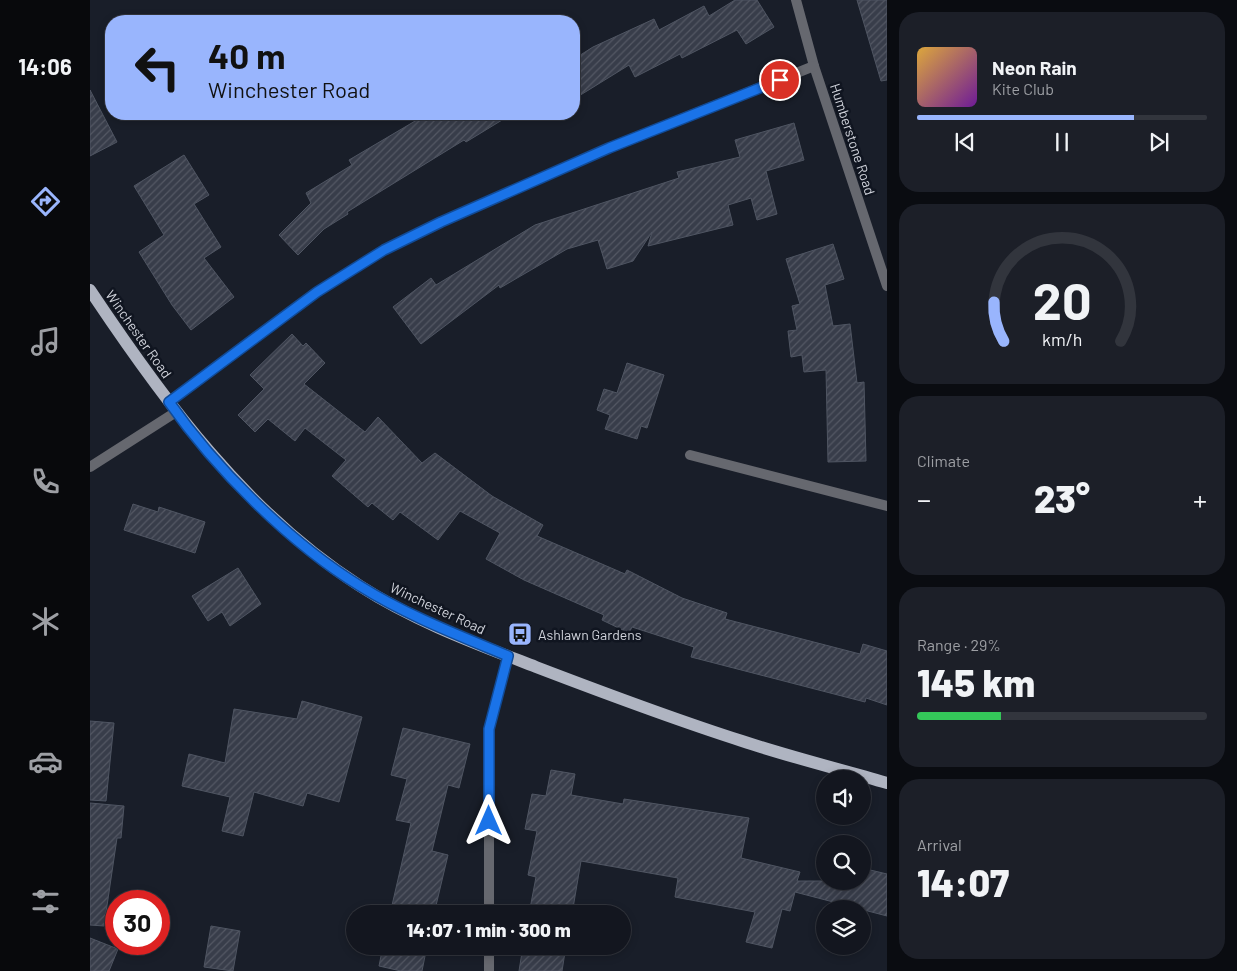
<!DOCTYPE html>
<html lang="en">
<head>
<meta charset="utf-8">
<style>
  body { margin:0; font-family:Barlow,sans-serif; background:#1c1f28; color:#f1f3f6; height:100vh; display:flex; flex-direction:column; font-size:19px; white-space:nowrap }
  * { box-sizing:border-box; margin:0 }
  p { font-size:16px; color:#9d9fa4 }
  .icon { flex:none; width:28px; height:28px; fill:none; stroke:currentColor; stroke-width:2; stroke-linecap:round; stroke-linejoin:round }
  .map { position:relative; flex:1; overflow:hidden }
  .details { display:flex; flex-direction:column; gap:12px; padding:12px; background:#0a0c11; width:350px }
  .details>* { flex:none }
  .guide { position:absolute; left:15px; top:15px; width:475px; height:105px; border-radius:20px; box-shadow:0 2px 8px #0003,0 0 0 1px #32353d; background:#99b5fd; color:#111; overflow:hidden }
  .controls { position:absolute; left:726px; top:770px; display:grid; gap:10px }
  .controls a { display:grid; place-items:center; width:55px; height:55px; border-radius:50%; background:#13161f; box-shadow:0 2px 8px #0003,0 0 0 1px #32353d; font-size:25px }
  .speed { position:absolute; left:15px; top:890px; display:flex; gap:10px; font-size:25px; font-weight:700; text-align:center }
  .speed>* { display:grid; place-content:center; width:65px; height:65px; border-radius:50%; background:#13161f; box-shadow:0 2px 8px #0003,0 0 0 1px #32353d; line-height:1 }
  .speed .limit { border:8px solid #d22; background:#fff; color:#111 }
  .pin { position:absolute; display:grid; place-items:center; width:42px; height:42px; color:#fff; margin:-21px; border:2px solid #fff; border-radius:50%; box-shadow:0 1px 5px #0007 }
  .me { position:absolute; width:55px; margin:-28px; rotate:0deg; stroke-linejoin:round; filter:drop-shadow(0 0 4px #0008) }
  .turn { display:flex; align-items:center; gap:18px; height:105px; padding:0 20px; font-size:22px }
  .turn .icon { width:65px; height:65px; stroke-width:2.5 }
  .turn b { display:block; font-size:35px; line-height:42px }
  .big { font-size:38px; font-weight:800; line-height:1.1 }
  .details .widget { flex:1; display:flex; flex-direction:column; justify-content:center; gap:8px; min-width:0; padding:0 18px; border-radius:20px; background:#1c1f28 }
  .details .dial { align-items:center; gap:0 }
  .dial svg { height:130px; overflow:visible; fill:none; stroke:#32353d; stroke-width:7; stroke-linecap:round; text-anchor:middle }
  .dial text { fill:#f1f3f6; stroke:none }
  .song { display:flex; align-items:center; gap:15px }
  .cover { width:60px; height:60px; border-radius:8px; background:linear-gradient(135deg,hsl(40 70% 55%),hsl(280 70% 35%)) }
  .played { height:5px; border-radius:2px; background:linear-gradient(90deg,#99b5fd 75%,#32353d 75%) }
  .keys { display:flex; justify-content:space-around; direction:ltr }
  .heat { display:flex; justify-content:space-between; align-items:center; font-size:28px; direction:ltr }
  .charge { height:8px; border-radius:4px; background:linear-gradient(90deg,#34c759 29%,#32353d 0) }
  .trip { position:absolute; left:256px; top:905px; width:285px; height:50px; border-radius:25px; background:#13161f; box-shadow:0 2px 8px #0003,0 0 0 1px #32353d; font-weight:800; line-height:50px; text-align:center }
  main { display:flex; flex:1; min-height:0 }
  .tab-bar { display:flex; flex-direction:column; width:90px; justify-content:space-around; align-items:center; background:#08090c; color:#9d9fa4 }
  .tab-bar .icon { width:35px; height:35px }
  .tab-bar .selected { color:#99b5fd }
  .tab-bar b { font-size:22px; color:#f1f3f6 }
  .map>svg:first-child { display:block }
  .building { fill:url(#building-hatch); stroke:#4f5562 }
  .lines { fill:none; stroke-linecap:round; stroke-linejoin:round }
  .service { stroke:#66686f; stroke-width:10 }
  .minor { stroke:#66686f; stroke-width:10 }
  .primary { stroke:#afb4c1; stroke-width:12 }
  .route-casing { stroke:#114b97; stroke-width:12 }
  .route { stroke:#1a73e8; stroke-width:9 }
  .labels { text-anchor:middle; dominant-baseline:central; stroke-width:5; stroke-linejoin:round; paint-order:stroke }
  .street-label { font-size:14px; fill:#d0d3db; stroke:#101520 }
  .poi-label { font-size:14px; fill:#d0d3db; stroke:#101520; text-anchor:start }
</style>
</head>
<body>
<main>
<nav class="tab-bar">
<b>14:06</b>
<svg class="icon selected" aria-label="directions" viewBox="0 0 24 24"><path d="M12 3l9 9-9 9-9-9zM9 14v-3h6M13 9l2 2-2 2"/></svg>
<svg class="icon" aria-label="music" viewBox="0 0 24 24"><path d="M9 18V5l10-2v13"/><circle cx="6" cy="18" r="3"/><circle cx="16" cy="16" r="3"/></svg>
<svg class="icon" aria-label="phone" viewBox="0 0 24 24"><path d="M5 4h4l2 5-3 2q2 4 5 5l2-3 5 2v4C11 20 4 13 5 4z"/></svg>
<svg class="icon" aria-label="climate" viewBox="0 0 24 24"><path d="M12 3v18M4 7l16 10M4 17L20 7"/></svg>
<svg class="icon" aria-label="car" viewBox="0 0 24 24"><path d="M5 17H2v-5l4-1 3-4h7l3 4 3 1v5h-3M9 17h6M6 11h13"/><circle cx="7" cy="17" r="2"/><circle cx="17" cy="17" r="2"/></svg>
<svg class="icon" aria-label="filters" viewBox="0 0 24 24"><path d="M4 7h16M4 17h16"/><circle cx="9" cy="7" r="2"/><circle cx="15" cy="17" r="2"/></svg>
</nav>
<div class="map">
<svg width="797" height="971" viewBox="0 0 797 971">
  <defs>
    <pattern id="building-hatch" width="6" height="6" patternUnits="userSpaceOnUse" patternTransform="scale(1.25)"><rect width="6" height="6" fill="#383d4a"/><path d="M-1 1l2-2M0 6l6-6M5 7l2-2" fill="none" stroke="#545864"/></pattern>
  </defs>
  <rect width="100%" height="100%" fill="#191e29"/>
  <!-- building -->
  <g class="building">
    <path d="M645 0H667L684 27 656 44 647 30 592 58 590 54 545 77 539 65 484 99V59L503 47 564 19 569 30 614 6 619 16Z"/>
    <path d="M767 0H797V80L791 81Z"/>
    <path d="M0 90 27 142 0 156Z"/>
    <path d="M337 114H422L376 142 374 140 257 212 258 214 234 229 208 255 189 235 221 203 216 193 262 165 259 160Z"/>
    <path d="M704 123 714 160 676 171 687 214 667 220 661 198 638 205 643 225 558 246 562 232 543 261 517 269 508 240 477 249 410 288 409 285 331 344 303 307 341 278 346 285 445 225 589 178 587 172 650 157 645 140Z"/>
    <path d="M94 155 119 195 104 204 131 247 114 258 144 297 101 330 82 305 49 252 74 235 44 186Z"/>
    <path d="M743 244 754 279 735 285 743 326 760 324 767 383 774 382 776 461 738 462 736 370 714 372 712 355 701 357 698 331 707 330 702 306 710 304 696 259Z"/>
    <path d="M202 334 213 346 216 343 235 363 214 384 275 432 288 417 332 463 345 453 402 496 453 525 447 536 535 574 537 570 592 598 637 613 635 619 770 654 773 644 797 651V705L776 698 775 702 601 657 604 647 542 627 539 633 512 620 514 615 434 580 396 559 410 533 370 511 348 540 310 512 303 520 282 503 278 507 242 476 256 460 215 428 205 441 178 419 165 432 148 415 174 389 160 375Z"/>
    <path d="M537 363 574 375 557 428 551 426 547 439 515 429 520 415 507 410 514 389 527 393Z"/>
    <path d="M43 504 68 512 69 507 115 522 105 553 34 530Z"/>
    <path d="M148 568 171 604 140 626 132 612 118 621 102 596Z"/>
    <path d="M212 701 272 717 249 802 217 793 213 806 164 792 153 836 132 831 140 797 92 786 99 754 135 763 144 709 207 719Z"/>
    <path d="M0 721 24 723 16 801 0 800Z"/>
    <path d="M313 728 380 744 369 788 358 785 342 851 358 855 344 914H300L321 823 306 820 317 779 301 775Z"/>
    <path d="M461 770 485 774 481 795 533 804 534 799 659 818 651 858 710 872 707 881H772V868L797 874V916L705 892 700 911 692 909 682 948 656 942 665 912 585 897 588 878 491 861 482 914H439L446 877 438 875 447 831 435 829 442 794 456 796Z"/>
    <path d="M0 803 34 806 31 838H27L14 926 0 925Z"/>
    <path d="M121 926 150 931 143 971 114 967Z"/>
    <path d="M0 938 28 949 19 971H0Z"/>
    <path d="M293 946H337L332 971H311L289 966Z"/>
    <path d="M433 946H476L472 971H429Z"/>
  </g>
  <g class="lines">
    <!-- service -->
    <path class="service" d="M600 455 797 506"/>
    <!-- minor -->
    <g class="minor">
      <path d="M706 0 724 66 797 286"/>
      <path d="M79 402 227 292 294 250 351 222 519 148 724 66"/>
      <path d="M0 467 86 412"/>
      <path d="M399 914V729L418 656"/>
      <path d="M399 946V971"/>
    </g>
    <!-- primary -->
    <path class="primary" d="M0 290C74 401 156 513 270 586 324 621 387 644 446 667 514 693 583 719 652 741 700 757 749 769 797 783"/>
  </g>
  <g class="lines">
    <!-- route casing -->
    <g class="route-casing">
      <path id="route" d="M399 821V729L418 656C368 635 316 615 270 586 200 543 126 469 79 402L227 292 294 250 351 222 519 148 690 80"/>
    </g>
    <!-- route -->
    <use href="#route" class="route"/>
  </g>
  <!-- icons -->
  <defs>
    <g id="bus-square" transform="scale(1.25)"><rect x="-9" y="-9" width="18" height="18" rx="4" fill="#99b5fd" stroke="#101520"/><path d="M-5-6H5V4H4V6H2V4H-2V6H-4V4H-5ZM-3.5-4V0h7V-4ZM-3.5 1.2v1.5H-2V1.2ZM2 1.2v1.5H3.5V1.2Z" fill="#111"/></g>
  </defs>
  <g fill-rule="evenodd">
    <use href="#bus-square" x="430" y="634"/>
  </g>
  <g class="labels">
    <!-- street labels -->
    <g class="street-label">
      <text transform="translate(763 139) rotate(72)">Humberstone Road</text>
      <text transform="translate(49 334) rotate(55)">Winchester Road</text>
      <text transform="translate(348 608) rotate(25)">Winchester Road</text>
    </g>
    <!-- poi labels -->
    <g class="poi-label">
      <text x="448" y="634">Ashlawn Gardens</text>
    </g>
  </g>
</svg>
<div class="controls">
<a><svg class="icon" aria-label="sound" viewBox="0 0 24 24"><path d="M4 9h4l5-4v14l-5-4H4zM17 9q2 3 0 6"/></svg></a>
<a><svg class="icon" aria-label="search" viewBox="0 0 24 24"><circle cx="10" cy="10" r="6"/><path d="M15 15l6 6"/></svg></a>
<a><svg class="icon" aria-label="layers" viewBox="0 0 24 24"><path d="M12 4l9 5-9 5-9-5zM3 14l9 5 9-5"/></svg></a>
</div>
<div class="speed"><div class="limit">30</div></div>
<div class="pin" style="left:690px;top:80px;background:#d93025"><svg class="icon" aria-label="arrive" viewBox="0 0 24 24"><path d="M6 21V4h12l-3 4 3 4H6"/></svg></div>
<svg class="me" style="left:399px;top:821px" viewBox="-20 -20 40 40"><path d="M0-17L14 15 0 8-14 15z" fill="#1a73e8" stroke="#fff" stroke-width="4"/></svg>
<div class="trip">14:07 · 1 min · 300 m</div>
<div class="guide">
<div class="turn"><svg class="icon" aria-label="left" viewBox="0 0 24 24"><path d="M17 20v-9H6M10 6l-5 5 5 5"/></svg><div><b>40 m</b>Winchester Road</div></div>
</div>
</div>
<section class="details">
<div class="widget">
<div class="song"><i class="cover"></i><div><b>Neon Rain</b><p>Kite Club</p></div></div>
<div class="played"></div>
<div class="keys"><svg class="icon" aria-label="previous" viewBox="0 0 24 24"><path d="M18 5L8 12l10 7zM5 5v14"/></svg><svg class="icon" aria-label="pause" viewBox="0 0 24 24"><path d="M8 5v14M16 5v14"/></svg><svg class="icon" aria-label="next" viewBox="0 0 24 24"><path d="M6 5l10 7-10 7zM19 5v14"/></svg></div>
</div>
<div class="widget dial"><svg viewBox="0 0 100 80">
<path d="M14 69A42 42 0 1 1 86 69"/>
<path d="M14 69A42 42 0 0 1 8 45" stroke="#99b5fd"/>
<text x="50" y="56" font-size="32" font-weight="700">20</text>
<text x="50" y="72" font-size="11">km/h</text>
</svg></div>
<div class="widget"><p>Climate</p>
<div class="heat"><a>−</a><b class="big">23°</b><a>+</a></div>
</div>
<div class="widget"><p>Range · 29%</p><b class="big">145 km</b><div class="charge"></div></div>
<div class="widget"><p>Arrival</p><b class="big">14:07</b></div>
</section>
</main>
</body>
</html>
